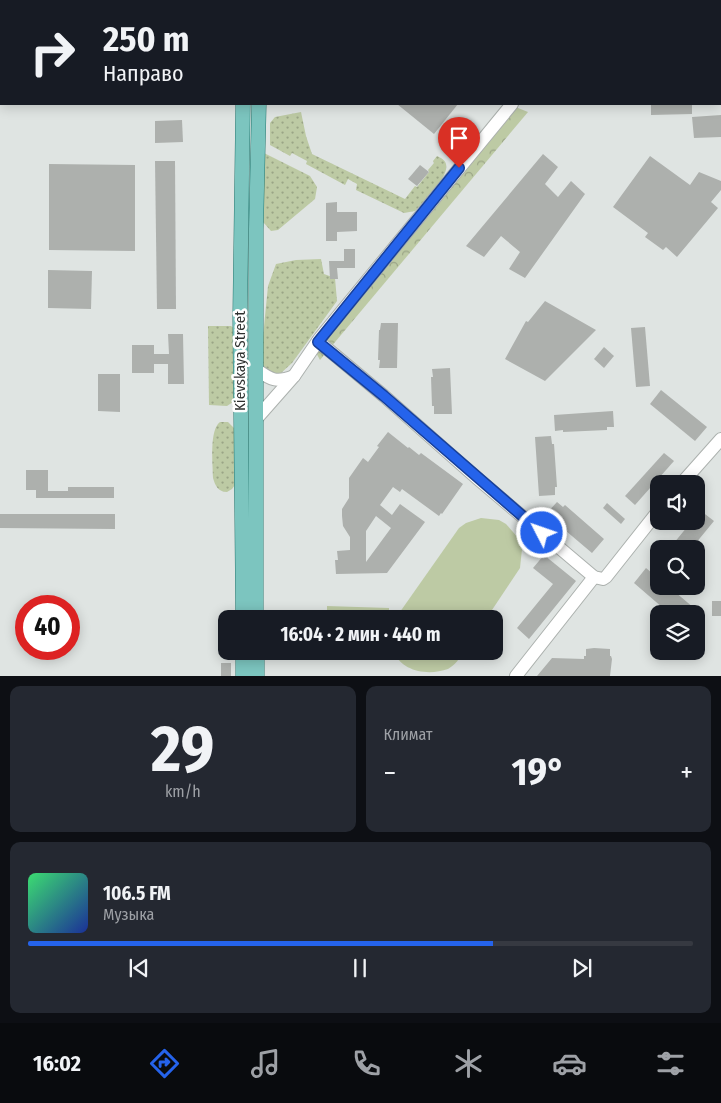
<!DOCTYPE html>
<html lang="ru">
<head>
<meta charset="utf-8">
<style>
  body { margin:0; font-family:"Fira Sans Condensed",sans-serif; background:#242831; color:#f1f3f6; height:100vh; display:flex; flex-direction:column; font-size:19px; white-space:nowrap }
  * { box-sizing:border-box; margin:0 }
  p { font-size:16px; color:#9ea1a6 }
  .icon { flex:none; width:28px; height:28px; fill:none; stroke:currentColor; stroke-width:2; stroke-linecap:round; stroke-linejoin:round }
  .map { position:relative; height:676px; overflow:hidden }
  .details { display:flex; flex-direction:column; gap:10px; padding:10px; background:#0d0f14; flex:1 }
  .details>* { flex:none }
  .guide { position:absolute; left:0px; top:0px; width:721px; height:105px; box-shadow:0 2px 12px #0003; background:#171b24; color:#f1f3f6; overflow:hidden }
  .controls { position:absolute; left:650px; top:475px; display:grid; gap:10px }
  .controls a { display:grid; place-items:center; width:55px; height:55px; border-radius:10px; background:#171b24; box-shadow:0 2px 12px #0003; font-size:25px }
  .speed { position:absolute; left:15px; top:595px; display:flex; gap:10px; font-size:25px; font-weight:700; text-align:center }
  .speed>* { display:grid; place-content:center; width:65px; height:65px; border-radius:50%; background:#171b24; box-shadow:0 2px 12px #0003; line-height:1 }
  .speed .limit { border:8px solid #d22; background:#fff; color:#111 }
  .pin { position:absolute; display:grid; place-items:center; width:42px; height:42px; color:#fff; margin:-51px -21px; border-radius:50% 50% 50% 0; rotate:-45deg; box-shadow:0 0 5px #0007 }
  .pin .icon { rotate:45deg }
  .me { position:absolute; width:55px; margin:-28px; rotate:311deg; stroke-linejoin:round; filter:drop-shadow(0 0 4px #0008) }
  .turn { display:flex; align-items:center; gap:18px; height:105px; padding:0 20px; font-size:22px }
  .turn .icon { width:65px; height:65px; stroke-width:2.5 }
  .turn b { display:block; font-size:35px; line-height:42px }
  .big { font-size:38px; font-weight:700; line-height:1.1 }
  .details .card { flex:1; display:flex; flex-direction:column; justify-content:center; gap:8px; min-width:0; padding:0 18px; border-radius:10px; background:#242831 }
  .details .dial { align-items:center; gap:0 }
  .dial b { font-size:65px; line-height:1 }
  .song { display:flex; align-items:center; gap:15px }
  .cover { width:60px; height:60px; border-radius:8px; background:linear-gradient(135deg,hsl(140 70% 55%),hsl(230 70% 35%)) }
  .played { height:5px; border-radius:2px; background:linear-gradient(90deg,#2563eb 70%,#363941 70%) }
  .keys { display:flex; justify-content:space-around; direction:ltr }
  .heat { display:flex; justify-content:space-between; align-items:center; font-size:28px; direction:ltr }
  .details .tiles { flex:1; display:grid; gap:10px; grid-template-columns:1fr 1fr }
  .card:last-child { grid-column:span 2 }
  .trip { position:absolute; left:218px; top:610px; width:285px; height:50px; border-radius:10px; background:#171b24; box-shadow:0 2px 12px #0003; font-weight:700; line-height:50px; text-align:center }
  .tabs { display:flex; height:80px; justify-content:space-around; align-items:center; background:#090b0e; color:#9ea1a6 }
  .tabs .icon { width:35px; height:35px }
  .tabs .active { color:#2563eb }
  .tabs b { font-size:22px; color:#f1f3f6 }
  .map>svg:first-child { display:block }
  .grass { fill:url(#grass-dots) }
  .forest { fill:url(#forest-crowns) }
  .garden { fill:#bdcaa4 }
  .building { fill:#adb0ad; fill-rule:evenodd }
  .lines { fill:none; stroke-linecap:round; stroke-linejoin:round }
  .secondary-casing { stroke:#acb1ae; stroke-width:14 }
  .primary-casing { stroke:#287871; stroke-width:15 }
  .secondary { stroke:#fff; stroke-width:12 }
  .primary { stroke:#7cc5bf; stroke-width:14 }
  .route-casing { stroke:#184099; stroke-width:12 }
  .route { stroke:#2563eb; stroke-width:9 }
  .labels { text-anchor:middle; dominant-baseline:central; stroke-width:5; stroke-linejoin:round; paint-order:stroke }
  .street-label { font-size:15px; fill:#2e302f; stroke:#fff }
</style>
</head>
<body>
<div class="map">
<svg width="721" height="676" viewBox="0 0 721 676">
  <defs>
    <pattern id="grass-dots" width="8" height="8" patternUnits="userSpaceOnUse" patternTransform="scale(1.25)"><rect width="8" height="8" fill="#bdcaa4"/><path d="M2 2h.1M6 6h.1" fill="none" stroke="#9aa486" stroke-width="1.8" stroke-linecap="round"/></pattern>
    <pattern id="forest-crowns" width="20" height="18" patternUnits="userSpaceOnUse" patternTransform="scale(1.25)"><rect width="20" height="18" fill="#bdcaa4"/><path d="M2 6a3 3 0 1 1 6 0M12 15a3 3 0 1 1 6 0" fill="none" stroke="#9aa486"/></pattern>
  </defs>
  <rect width="100%" height="100%" fill="#dfe4e2"/>
  <!-- grass -->
  <g class="grass">
    <path d="M301 112 306 136 312 154 405 199 415 186 417 187 429 172 428 170 434 163 433 161 437 156C441 158 445 160 446 164 450 176 423 202 415 211L404 213 356 190 357 184 348 179 345 185 306 164 307 161 292 153 290 156 270 145V123L275 117Z"/>
    <path d="M264 153 310 176 317 187 315 199 278 230 271 231 263 222Z"/>
    <path d="M321 259 324 274 335 278 337 301 292 363 280 374H270L260 367 268 286 276 264 296 260Z"/>
    <path d="M208 326H231L235 329 236 393 233 402 227 406 209 405Z"/>
    <path d="M220 422H228L235 429V485L232 489 227 492C218 492 215 485 213 478 213 464 209 430 220 422Z"/>
  </g>
  <!-- forest -->
  <path class="forest" d="M513 106 528 112 320 360 314 349Z"/>
  <!-- garden -->
  <g class="garden">
    <path d="M481 518 499 520 506 524 520 540 522 549 520 568 486 619H395L459 528 466 523Z"/>
    <path d="M327 606 389 608V619H327Z"/>
    <path d="M393 651H464C460 658 455 665 448 669 428 676 402 672 393 651Z"/>
  </g>
  <!-- building -->
  <g class="building">
    <path d="M397 104H458L434 134Z"/>
    <path d="M651 104H692V114L651 115Z"/>
    <path d="M721 115V137L694 138 692 117Z"/>
    <path d="M182 120 183 142 155 143V121Z"/>
    <path d="M543 154 558 167 545 184 558 197 571 181 585 194 525 278 509 269 520 252 501 236 484 257 466 246Z"/>
    <path d="M650 156 690 185 699 172 721 181V190L711 202 718 208 677 257 666 247 663 250 645 237 648 233 613 207Z"/>
    <path d="M155 161H175L176 309H157Z"/>
    <path d="M49 164 135 165V251L49 250Z"/>
    <path d="M420 165 429 172 417 186 408 179Z"/>
    <path d="M337 202V212H357V231L337 232V241H326V203Z"/>
    <path d="M344 249H355V268H337L338 279H330L329 261H344Z"/>
    <path d="M48 270 92 271 91 309 48 308Z"/>
    <path d="M545 301 596 330 545 381 505 359 526 321 528 322Z"/>
    <path d="M381 323H398L397 368H379L380 360H378L379 330H380Z"/>
    <path d="M645 327 650 386 636 387 631 328Z"/>
    <path d="M168 334H183L184 384H168V364H154V373H132V345H154V354H169Z"/>
    <path d="M604 347 614 356 604 368 594 359Z"/>
    <path d="M450 368 452 414H434V406H432L431 377H433L432 369Z"/>
    <path d="M98 374H120V412L98 411Z"/>
    <path d="M661 390 707 427 695 441 650 404Z"/>
    <path d="M613 411 614 427H607V430L563 432V430L555 431 554 415Z"/>
    <path d="M388 432 408 448 409 447 419 455 421 453 463 484 442 514 441 513 439 516 402 489 400 492 393 487 380 505 392 515 400 504 425 522 387 573 336 574 335 560H338L337 551 350 550V537L343 526 342 516V509L349 498V478L363 458 368 462 379 447 377 446ZM376 516 391 528 366 562V531Z"/>
    <path d="M551 436 552 444H554L557 487H555V495L539 496 535 437Z"/>
    <path d="M664 453 674 461 635 505 625 496Z"/>
    <path d="M26 470H48V491H68V487H114V498H36V490H26Z"/>
    <path d="M557 502 563 507 565 505 604 539 592 553 546 514Z"/>
    <path d="M607 503 625 519 621 524 603 508Z"/>
    <path d="M701 511 714 521 691 549H669L692 521H696V516Z"/>
    <path d="M0 514H115V529L0 528Z"/>
    <path d="M544 555 576 581 529 639 517 628 553 584 533 568Z"/>
    <path d="M646 568 659 579V586H668L694 608 689 614H670L634 583Z"/>
    <rect x="712" y="601" width="9" height="15"/>
    <path d="M594 648 610 649V656H611L612 659 610 676H537L552 658 584 659V656H586V649Z"/>
    <rect x="221" y="663" width="10" height="13"/>
  </g>
  <g class="lines">
    <!-- secondary casing -->
    <g class="secondary-casing">
      <g id="secondary">
        <path d="M595 1 596 0"/>
        <path d="M318 341 384 396 478 479 594 577 603 579 606 577 659 510"/>
        <path d="M256 369C271 380 276 383 294 376"/>
        <path d="M257 418 294 376 320 338 512 104"/>
        <path d="M681 484 721 439"/>
        <path d="M516 676 594 577"/>
      </g>
    </g>
    <!-- primary casing -->
    <g class="primary-casing">
      <g id="primary">
        <path d="M246 1V0"/>
        <path d="M262 1V0"/>
        <path d="M243 619 240 316 243 104"/>
        <path d="M256 619V229L259 104"/>
        <path d="M243 651V676"/>
        <path d="M257 651V676"/>
      </g>
    </g>
    <!-- secondary -->
    <use href="#secondary" class="secondary"/>
    <!-- primary -->
    <use href="#primary" class="primary"/>
  </g>
  <g class="lines">
    <!-- route casing -->
    <g class="route-casing">
      <path id="route" d="M459 168 318 342 384 396 542 533"/>
    </g>
    <!-- route -->
    <use href="#route" class="route"/>
  </g>
  <g class="labels">
    <!-- street labels -->
    <g class="street-label">
      <text transform="translate(240 361) rotate(-90)">Kievskaya Street</text>
    </g>
  </g>
</svg>
<div class="controls">
<a><svg class="icon" aria-label="sound" viewBox="0 0 24 24"><path d="M4 9h4l5-4v14l-5-4H4zM17 9q2 3 0 6"/></svg></a>
<a><svg class="icon" aria-label="search" viewBox="0 0 24 24"><circle cx="10" cy="10" r="6"/><path d="M15 15l6 6"/></svg></a>
<a><svg class="icon" aria-label="layers" viewBox="0 0 24 24"><path d="M12 4l9 5-9 5-9-5zM3 14l9 5 9-5"/></svg></a>
</div>
<div class="speed"><div class="limit">40</div></div>
<div class="pin" style="left:459px;top:168px;background:#d93025"><svg class="icon" aria-label="arrive" viewBox="0 0 24 24"><path d="M6 21V4h12l-3 4 3 4H6"/></svg></div>
<svg class="me" style="left:542px;top:533px" viewBox="-20 -20 40 40"><circle r="17" fill="#2563eb" stroke="#fff" stroke-width="3"/><path d="M0-11L8 9 0 5-8 9z" fill="#fff"/></svg>
<div class="trip">16:04 · 2 мин · 440 m</div>
<div class="guide">
<div class="turn"><svg class="icon" aria-label="right" viewBox="0 0 24 24"><path d="M7 20v-9h11M14 6l5 5-5 5"/></svg><div><b>250 m</b>Направо</div></div>
</div>
</div>
<section class="details">
<div class="tiles">
<div class="card dial"><b>29</b><p>km/h</p></div>
<div class="card"><p>Климат</p>
<div class="heat"><a>−</a><b class="big">19°</b><a>+</a></div>
</div>
<div class="card">
<div class="song"><i class="cover"></i><div><b>106.5 FM</b><p>Музыка</p></div></div>
<div class="played"></div>
<div class="keys"><svg class="icon" aria-label="previous" viewBox="0 0 24 24"><path d="M18 5L8 12l10 7zM5 5v14"/></svg><svg class="icon" aria-label="pause" viewBox="0 0 24 24"><path d="M8 5v14M16 5v14"/></svg><svg class="icon" aria-label="next" viewBox="0 0 24 24"><path d="M6 5l10 7-10 7zM19 5v14"/></svg></div>
</div>
</div>
</section>
<nav class="tabs">
<b>16:02</b>
<svg class="icon active" aria-label="directions" viewBox="0 0 24 24"><path d="M12 3l9 9-9 9-9-9zM9 14v-3h6M13 9l2 2-2 2"/></svg>
<svg class="icon" aria-label="music" viewBox="0 0 24 24"><path d="M9 18V5l10-2v13"/><circle cx="6" cy="18" r="3"/><circle cx="16" cy="16" r="3"/></svg>
<svg class="icon" aria-label="phone" viewBox="0 0 24 24"><path d="M5 4h4l2 5-3 2q2 4 5 5l2-3 5 2v4C11 20 4 13 5 4z"/></svg>
<svg class="icon" aria-label="climate" viewBox="0 0 24 24"><path d="M12 3v18M4 7l16 10M4 17L20 7"/></svg>
<svg class="icon" aria-label="car" viewBox="0 0 24 24"><path d="M5 17H2v-5l4-1 3-4h7l3 4 3 1v5h-3M9 17h6M6 11h13"/><circle cx="7" cy="17" r="2"/><circle cx="17" cy="17" r="2"/></svg>
<svg class="icon" aria-label="filters" viewBox="0 0 24 24"><path d="M4 7h16M4 17h16"/><circle cx="9" cy="7" r="2"/><circle cx="15" cy="17" r="2"/></svg>
</nav>
</body>
</html>
